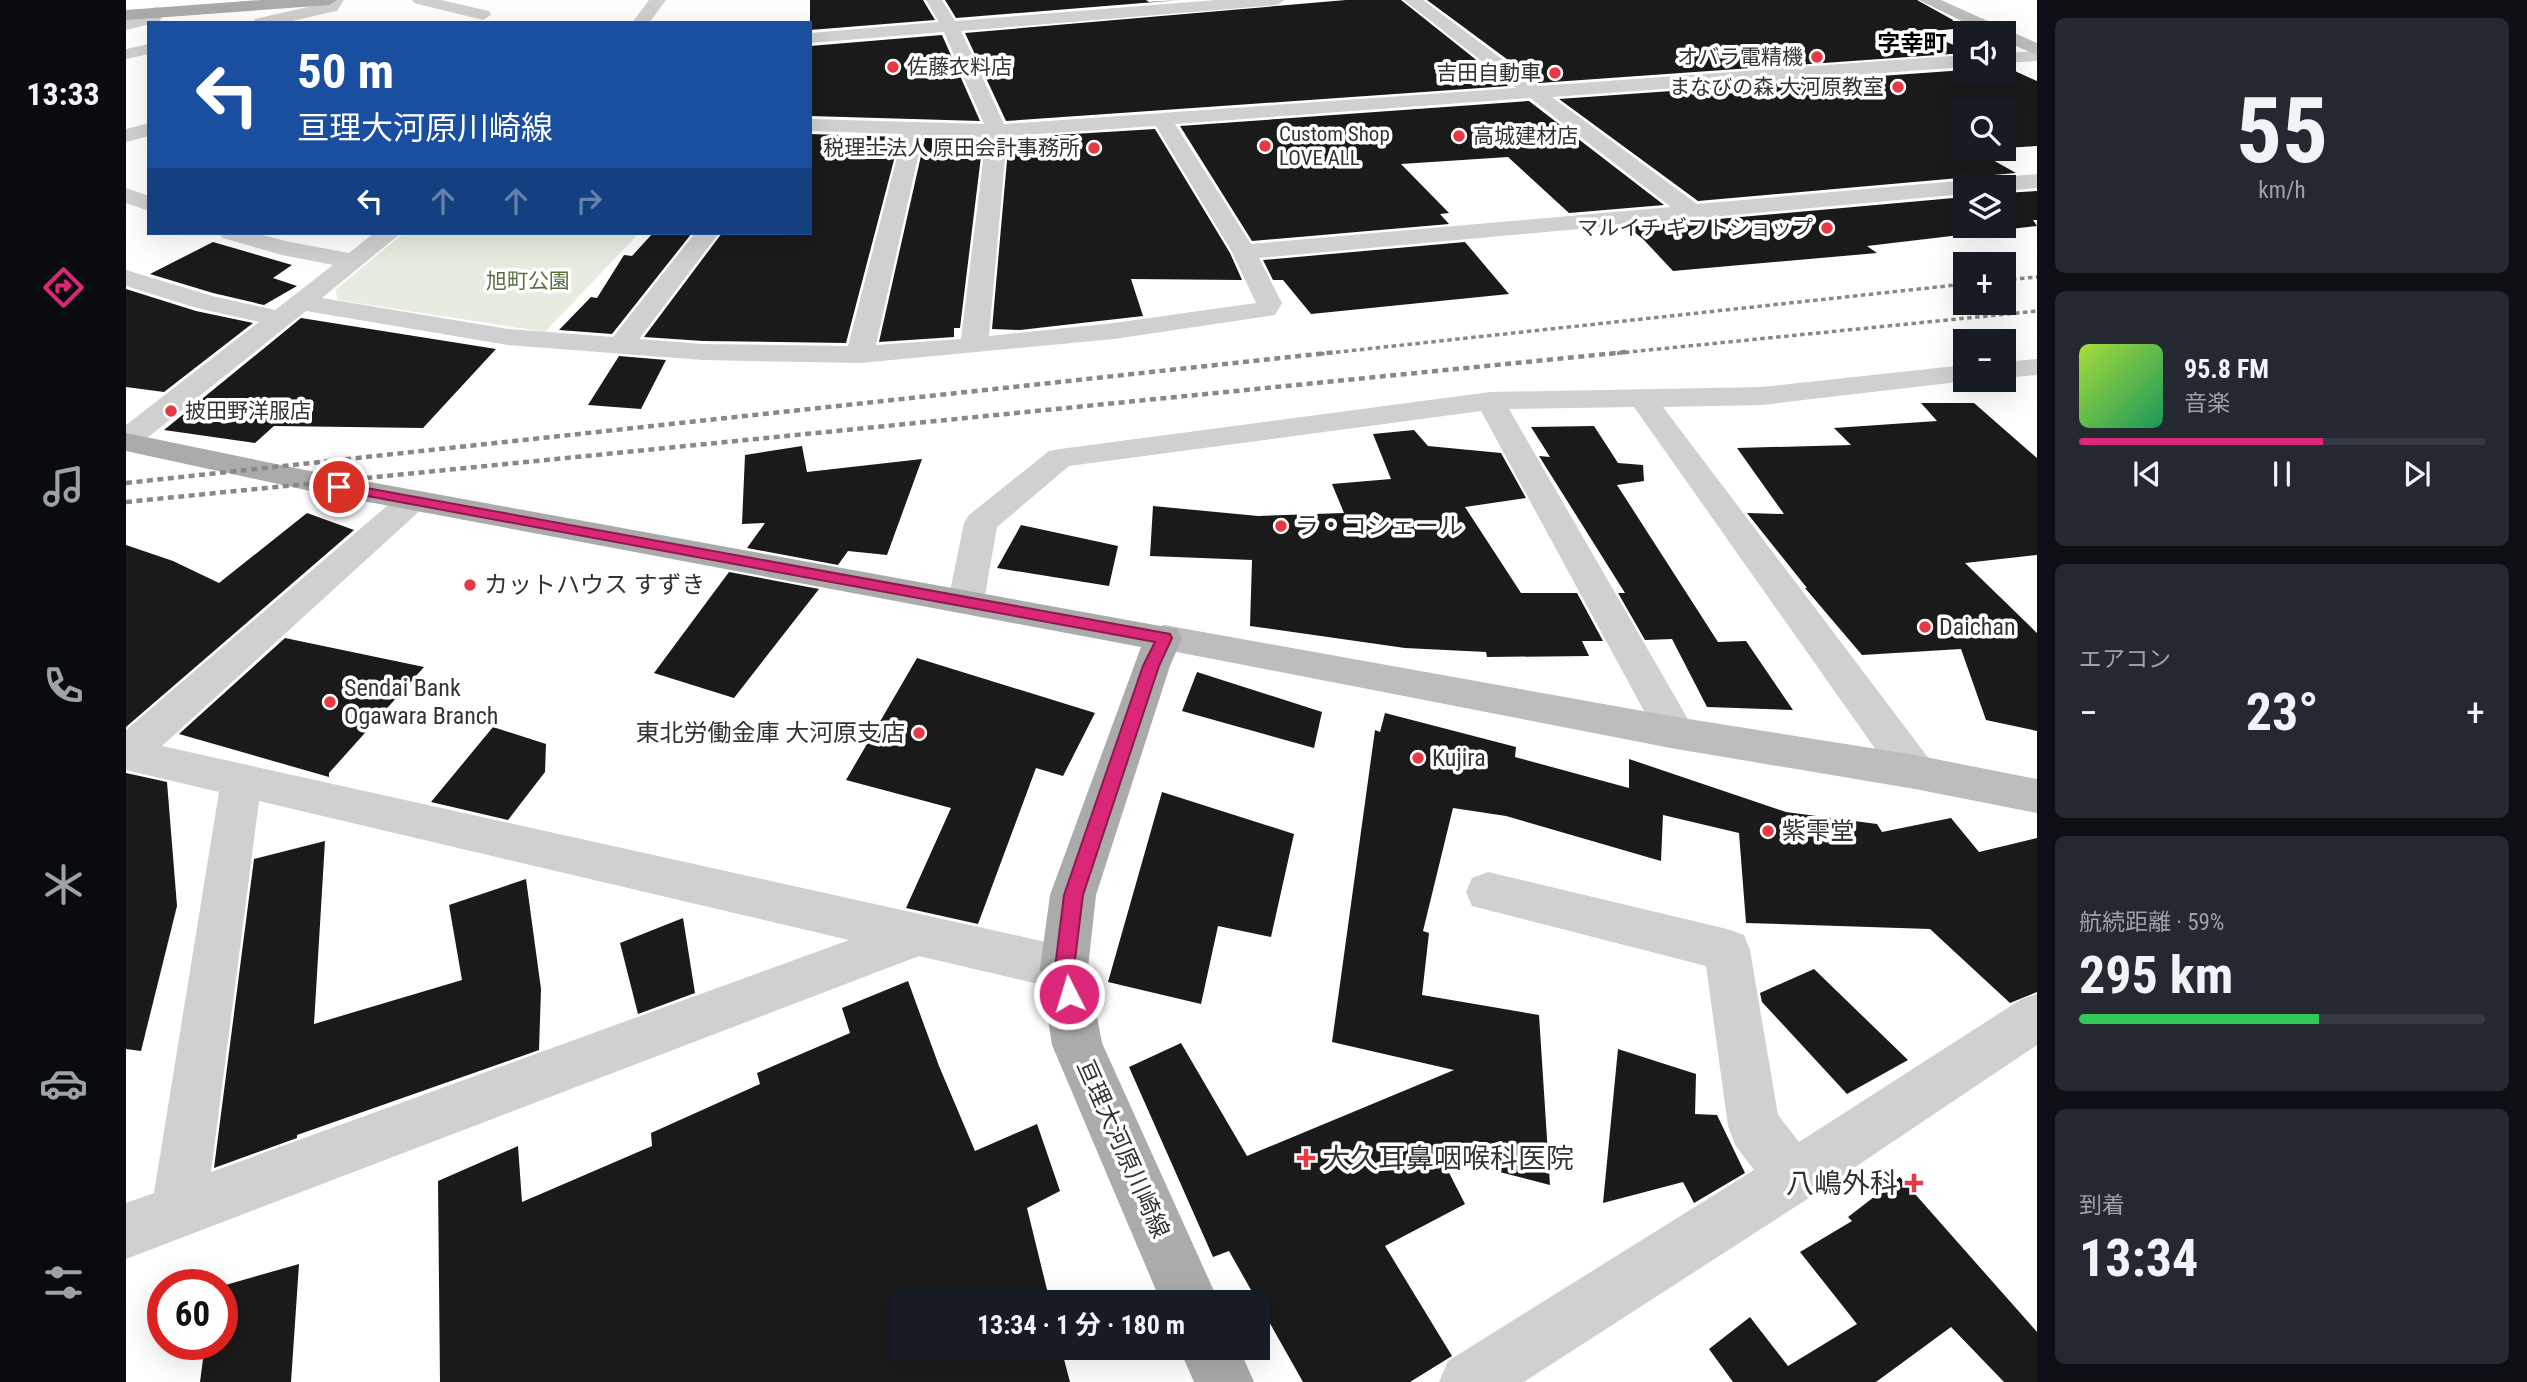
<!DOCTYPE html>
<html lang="ja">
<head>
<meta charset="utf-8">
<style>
  body { margin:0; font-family:"Roboto Condensed","Noto Sans JP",sans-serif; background:#242831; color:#f1f3f6; height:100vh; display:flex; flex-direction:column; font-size:26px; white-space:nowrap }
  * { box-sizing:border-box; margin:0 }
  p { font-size:23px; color:#9ea1a6 }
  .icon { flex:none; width:38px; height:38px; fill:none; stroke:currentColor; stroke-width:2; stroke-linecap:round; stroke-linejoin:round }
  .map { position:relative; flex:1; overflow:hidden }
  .drawer { display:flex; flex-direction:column; gap:18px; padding:18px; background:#0d0f14; width:490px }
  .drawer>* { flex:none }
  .banner { position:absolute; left:21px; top:21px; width:665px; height:214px; border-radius:0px; box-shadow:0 7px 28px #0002; background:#1a4fa0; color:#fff; overflow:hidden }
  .controls { position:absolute; left:1827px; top:21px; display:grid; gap:14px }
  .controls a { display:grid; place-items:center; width:63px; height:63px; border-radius:0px; background:#171b24; box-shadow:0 7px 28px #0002; font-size:35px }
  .speed { position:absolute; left:21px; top:1269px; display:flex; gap:14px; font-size:35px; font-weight:700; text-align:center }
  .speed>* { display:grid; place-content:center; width:91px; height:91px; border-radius:50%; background:#171b24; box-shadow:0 7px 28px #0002; line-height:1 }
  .speed .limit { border:10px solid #d22; background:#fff; color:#111 }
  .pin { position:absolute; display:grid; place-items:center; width:60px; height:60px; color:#fff; margin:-30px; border:4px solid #fff; border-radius:50%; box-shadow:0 2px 7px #0007 }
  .me { position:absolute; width:77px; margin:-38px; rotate:355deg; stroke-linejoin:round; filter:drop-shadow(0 0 5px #0008) }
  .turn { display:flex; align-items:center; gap:24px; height:147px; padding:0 35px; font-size:32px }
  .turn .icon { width:91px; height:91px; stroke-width:2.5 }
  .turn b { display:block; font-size:49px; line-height:60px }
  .lanes { display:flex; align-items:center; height:66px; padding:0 35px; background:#0003; justify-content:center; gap:35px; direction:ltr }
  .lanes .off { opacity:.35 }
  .big { font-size:52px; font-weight:700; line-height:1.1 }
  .drawer .widget { flex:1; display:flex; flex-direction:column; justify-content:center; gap:10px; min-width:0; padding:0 24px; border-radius:10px; background:#242831 }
  .drawer .dial { align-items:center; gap:0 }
  .dial b { font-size:91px; line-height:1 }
  .song { display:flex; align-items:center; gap:21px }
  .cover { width:84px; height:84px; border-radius:10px; background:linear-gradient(135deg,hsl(80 70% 55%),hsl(150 70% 35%)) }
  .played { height:7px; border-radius:4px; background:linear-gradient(90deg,#db2777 60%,#363941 60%) }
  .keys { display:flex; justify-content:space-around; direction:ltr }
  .heat { display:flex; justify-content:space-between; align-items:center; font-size:38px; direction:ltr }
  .charge { height:10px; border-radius:5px; background:linear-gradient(90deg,#34c759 59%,#363941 0) }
  .trip { position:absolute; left:766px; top:1290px; width:378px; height:70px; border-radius:0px; background:#171b24; box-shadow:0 7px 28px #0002; font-weight:700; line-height:70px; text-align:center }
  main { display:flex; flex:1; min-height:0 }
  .tab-bar { display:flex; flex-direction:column; width:126px; justify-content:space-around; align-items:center; background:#090b0e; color:#9ea1a6 }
  .tab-bar .icon { width:49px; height:49px }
  .tab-bar .selected { color:#db2777 }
  .tab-bar b { font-size:32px; color:#f1f3f6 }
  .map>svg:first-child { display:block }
  .green { fill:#e6ecdf }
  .building { fill:#1a1a1a }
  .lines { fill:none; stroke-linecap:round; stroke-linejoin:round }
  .street { fill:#d0d0d0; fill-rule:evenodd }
  .secondary { fill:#bdbdbd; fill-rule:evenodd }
  .primary { fill:#ababab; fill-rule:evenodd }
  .rail-far1 { stroke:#888; stroke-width:3.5; stroke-dasharray:4.5 3.5; stroke-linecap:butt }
  .rail { stroke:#888; stroke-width:4.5; stroke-dasharray:6 4.5; stroke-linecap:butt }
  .route { fill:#db2777; stroke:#8e194d; stroke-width:2 }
  .poi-dot { fill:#e63946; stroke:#fff; stroke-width:2.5 }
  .labels { text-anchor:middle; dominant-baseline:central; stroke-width:7; stroke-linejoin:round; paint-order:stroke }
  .far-poi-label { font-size:21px; fill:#333; stroke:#fff; text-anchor:end }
  .far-park-label { font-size:21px; fill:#56703f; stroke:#fff }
  .far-quarter-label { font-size:23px; font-weight:bold; fill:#000; stroke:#fff }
  .poi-label { font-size:24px; fill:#333; stroke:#fff; text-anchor:start }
  .street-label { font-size:24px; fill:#333; stroke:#fff }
  .near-poi-label { font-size:28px; fill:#333; stroke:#fff; text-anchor:start }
</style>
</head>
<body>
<main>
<nav class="tab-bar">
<b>13:33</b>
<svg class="icon selected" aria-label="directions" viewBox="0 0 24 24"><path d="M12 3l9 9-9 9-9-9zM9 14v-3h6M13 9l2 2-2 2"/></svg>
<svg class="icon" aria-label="music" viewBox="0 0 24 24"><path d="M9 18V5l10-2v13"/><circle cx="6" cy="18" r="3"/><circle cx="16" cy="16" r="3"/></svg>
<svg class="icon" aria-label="phone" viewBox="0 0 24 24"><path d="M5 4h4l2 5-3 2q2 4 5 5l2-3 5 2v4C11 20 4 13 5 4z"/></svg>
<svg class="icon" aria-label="climate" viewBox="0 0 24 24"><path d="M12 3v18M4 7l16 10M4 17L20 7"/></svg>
<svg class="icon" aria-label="car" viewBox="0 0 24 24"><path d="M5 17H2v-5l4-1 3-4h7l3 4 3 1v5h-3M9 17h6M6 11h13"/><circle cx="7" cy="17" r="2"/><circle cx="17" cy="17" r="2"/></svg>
<svg class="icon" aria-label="filters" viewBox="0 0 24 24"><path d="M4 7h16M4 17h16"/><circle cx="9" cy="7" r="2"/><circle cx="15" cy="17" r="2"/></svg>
</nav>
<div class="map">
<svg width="1911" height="1382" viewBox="0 0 1911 1382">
  <rect width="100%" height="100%" fill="#fff"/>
  <!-- green -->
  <path class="green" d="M278 233H513L419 332 212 300 209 290Z"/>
  <!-- building -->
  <g class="building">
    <path d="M684 0H797L809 20 684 30Z"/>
    <path d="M819 0H1020L1023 2 1054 0 830 18Z"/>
    <path d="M1220 0H1275L1383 86 880 121 839 33Z"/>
    <path d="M1301 0H1791L1827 20V29L1798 32 1839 50V53L1413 83Z"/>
    <path d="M816 35 854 121 684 116V46Z"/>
    <path d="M1878 66 1911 81V146L1878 148V110H1839V149H1869L1849 150 1890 173 1572 201 1433 99 1839 70V72H1878Z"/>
    <path d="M1403 101 1538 205 1443 213 1382 157 1275 164 1323 213 1314 214 1323 224 1126 241 1054 126Z"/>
    <path d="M1029 129 1104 253 1116 280 1005 279 1017 316 894 330 866 329 883 138Z"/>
    <path d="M684 134 774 137 720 343 577 341 518 337 596 233H684Z"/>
    <path d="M799 138 857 140 834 328H828V337L753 342Z"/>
    <path d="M1911 191V220H1907L1911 226 1741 246 1751 253 1547 271 1517 239 1502 227 1839 197V226H1878V193Z"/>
    <path d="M527 233H566L486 334 433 330 465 297 471 298 498 255 506 256Z"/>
    <path d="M87 242 166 265 147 278 171 286 138 305 87 293 24 274Z"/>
    <path d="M1339 242 1383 294 1185 314 1157 280H1147L1137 260Z"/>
    <path d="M0 289 70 311 127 323 38 392 0 387Z"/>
    <path d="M175 318 370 349 297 428 148 426 129 443 38 430Z"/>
    <path d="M493 356 540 360 515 409 462 405Z"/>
    <path d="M1795 403H1848L1911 458V555L1839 563 1911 633V731L1860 720 1835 649 1736 655 1679 588H1681L1621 513 1658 514 1611 448 1725 445 1708 428 1811 421Z"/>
    <path d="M1468 426 1492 463 1517 465 1518 481 1491 485 1592 642 1620 641 1667 710 1581 707 1546 639 1519 640 1492 593H1499L1413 456 1424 457 1405 427Z"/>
    <path d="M1288 430 1302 446 1375 453 1400 498 1339 507 1395 593H1451L1477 641H1456L1463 656 1361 657 1360 652 1279 648 1124 626 1126 560 1024 556 1027 506 1132 516 1218 513 1206 484 1265 479 1247 434Z"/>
    <path d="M676 446 681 472 796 459 761 555 722 551 712 565 621 548 639 523 616 524 619 455Z"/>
    <path d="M181 513 228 530 0 727V545L47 561 93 583Z"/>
    <path d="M895 525 992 546 983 586 871 568Z"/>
    <path d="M603 572 693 589 608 698 528 673Z"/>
    <path d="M159 638 298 667 203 773V777L53 734Z"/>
    <path d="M791 658 969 713 937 776 910 768 852 924 780 908 825 808 720 780Z"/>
    <path d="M1071 672 1196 712 1188 748 1056 711Z"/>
    <path d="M1259 713 1390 747 1389 757 1503 788V759L1660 812 1751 824 1756 832 1825 818 1853 852 1911 838V992L1884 1003 1804 929 1620 923 1613 833 1537 815 1535 861 1380 816 1327 808 1297 931 1303 933 1296 995 1413 1015 1424 1185 1315 1157 1339 1204 1259 1246 1326 1356 1284 1382H1177L1103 1251 1087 1257 1003 1067 1055 1043 1121 1156 1328 1070 1206 1042 1249 730 1254 732Z"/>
    <path d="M367 727 420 744 419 772 382 820 305 802Z"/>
    <path d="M0 773 41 782 51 906 15 1051 0 1049Z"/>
    <path d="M1036 792 1168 834 1145 937 1092 926 1075 1004 982 982Z"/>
    <path d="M199 841 188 1024 336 980 323 905 400 879 415 989 413 1050 171 1135V1138L88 1168 128 859Z"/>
    <path d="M557 918 569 993 512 1014 494 943Z"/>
    <path d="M1688 969 1782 1060 1721 1094 1636 1002 1634 993Z"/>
    <path d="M782 981 813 1066 849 1151 911 1124 934 1191 901 1208 924 1302H779V1348H935L944 1382H314L312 1181 392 1146 396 1202 526 1146 525 1133 634 1084 631 1073 724 1033 716 1008Z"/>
    <path d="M1492 1049 1570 1074 1569 1114 1591 1115 1619 1173 1568 1203 1557 1182 1477 1203Z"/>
    <path d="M1774 1177 1911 1332V1382H1878L1825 1327 1750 1382H1607L1583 1349 1624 1317 1662 1366 1731 1324 1674 1252 1726 1221 1722 1217Z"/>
    <path d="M173 1264 165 1382H74L79 1344H96V1286Z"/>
  </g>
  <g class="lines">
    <!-- street -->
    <g class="street">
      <path d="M202 0H218L211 11 205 12 158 23H127L129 19 199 3Z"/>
      <path d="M286 0H315L363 11 365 15 357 20 288 3Z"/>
      <path d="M523 0H540L523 23H506Z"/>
      <path d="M800 0H816L829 21 1090 0H1159L1151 5 835 31 878 124 1390 88 1278 0H1297L1412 86 1839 55V67L1426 97 1571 204 1911 174V188L1878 191V187H1839V194L1133 258 1156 303 1149 315 988 339 734 363 577 360 382 345 180 311 11 446 0 449V425L133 322 71 308 0 286V270L86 296 149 310 207 265 156 255 97 238 93 233H130L159 241 223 253 248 233H275L196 298 382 329 487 337 569 233H593L513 339 577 344 722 346 777 134 684 131V119L858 124 818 32 684 43V33L813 22ZM1404 98 1545 207 1125 244 1049 124ZM1030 126 1106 252 1130 303 988 323 863 336 881 136ZM797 135 860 137 835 339 750 345Z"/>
      <path d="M32 7 40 12 33 22 0 30V20L21 14 26 8Z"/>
      <path d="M23 44V54L0 59V49Z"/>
      <path d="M1911 51V61L1878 63V53Z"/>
      <path d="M23 123V136L0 142V129Z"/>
      <path d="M0 188 23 196V211L0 203Z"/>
      <path d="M1911 359V375L1878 378V362Z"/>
      <path d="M1839 365V380H1849L1636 405 1537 407 1804 760 1810 772 1804 784 1789 789 1774 784 1508 407 1383 409 1570 733 1564 744 1550 749 1536 744 1355 411 943 466 871 527 858 601 853 610 840 613 827 610 822 601 838 523 843 515 923 451 934 449 1364 392 1636 387Z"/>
      <path d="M287 490 298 493 303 500 298 507 36 746 938 946 955 952 962 968 955 984 938 990 793 956 0 1259V1203L28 1193 93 792 0 770V730L276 493ZM133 801 723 940 85 1172Z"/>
      <path d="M1362 872 1601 929 1618 935 1624 950 1652 1115 1673 1142 1894 1000 1911 994V1045L1686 1196 1398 1382H1313L1322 1361 1628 1170 1609 1145 1602 1126 1580 966 1346 906 1340 892 1346 878Z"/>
    </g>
    <!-- secondary -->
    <g class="secondary">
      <path d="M1793 0H1815L1911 43V55L1878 41V33H1860Z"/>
      <path d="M1038 625 1550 717 1789 755 1911 779V813L1789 789 1550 749 1025 647 1020 638 1025 629Z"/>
    </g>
    <!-- primary -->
    <g class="primary">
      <path d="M135 0H211L203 5 0 20V10Z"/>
      <path d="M0 433 189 472 1051 629 1056 638 1044 666 970 895 962 968 976 1043 1093 1302H1035L926 1045 914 968 924 895 1015 647 189 492 0 451Z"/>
      <path d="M1053 1348H1113L1128 1382H1068Z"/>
    </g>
    <!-- rail-far1 -->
    <g class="rail-far1">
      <path d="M1878 280 1911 277"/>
      <path d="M1194 354 1839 284"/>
      <path d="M1483 354 1911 311"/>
    </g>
    <!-- rail -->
    <g class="rail">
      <path d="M0 483 1210 352"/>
      <path d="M0 502 1500 352"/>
    </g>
  </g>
  <!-- route -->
  <path class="route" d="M213 483 1044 634 1046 638 1033 666 957 895 948 968 953 994 950 1000 943 1003 936 1000 929 968 938 895 1017 666 1029 642 209 490 207 487Z"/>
  <!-- markers -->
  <g class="poi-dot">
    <circle cx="1691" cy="57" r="7"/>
    <circle cx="767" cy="67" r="7"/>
    <circle cx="1429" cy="73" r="7"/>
    <circle cx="1772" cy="87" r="7"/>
    <circle cx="1333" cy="136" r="7"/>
    <circle cx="1139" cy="146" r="7"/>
    <circle cx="968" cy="148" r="7"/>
    <circle cx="1701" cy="228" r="7"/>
    <circle cx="45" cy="411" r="7"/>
    <circle cx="1155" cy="526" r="7"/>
    <circle cx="344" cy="585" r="7"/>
    <circle cx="1799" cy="627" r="7"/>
    <circle cx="204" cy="702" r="7"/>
    <circle cx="793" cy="733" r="7"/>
    <circle cx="1292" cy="758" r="7"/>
    <circle cx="1642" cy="831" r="7"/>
    <path d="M1176.5 1147.5h7v7h7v7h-7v7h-7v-7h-7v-7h7z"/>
    <path d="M1784.5 1172.5h7v7h7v7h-7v7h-7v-7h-7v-7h7z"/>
  </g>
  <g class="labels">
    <!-- far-poi labels -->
    <g class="far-poi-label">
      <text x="1677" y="57">オバラ電精機</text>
      <text x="781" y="67" text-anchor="start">佐藤衣料店</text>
      <text x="1415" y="73">吉田自動車</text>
      <text x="1758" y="87">まなびの森 大河原教室</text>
      <text x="1153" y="134" text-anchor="start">Custom Shop<tspan x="1153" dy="24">LOVE ALL</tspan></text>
      <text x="1347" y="136" text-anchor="start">高城建材店</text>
      <text x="954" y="148">税理士法人 原田会計事務所</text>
      <text x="1687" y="228">マルイチ ギフトショップ</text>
      <text x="59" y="411" text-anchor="start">披田野洋服店</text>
    </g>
    <!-- far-park labels -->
    <g class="far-park-label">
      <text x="402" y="281">旭町公園</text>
    </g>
    <!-- far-quarter labels -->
    <g class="far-quarter-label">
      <text x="1786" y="43">字幸町</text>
    </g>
    <!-- poi labels -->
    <g class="poi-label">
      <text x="1169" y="526">ラ・コシェール</text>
      <text x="358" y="585">カットハウス すずき</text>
      <text x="1813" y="627">Daichan</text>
      <text x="218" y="688">Sendai Bank<tspan x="218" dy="28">Ogawara Branch</tspan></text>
      <text x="779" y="733" text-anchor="end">東北労働金庫 大河原支店</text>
      <text x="1306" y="758">Kujira</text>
      <text x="1656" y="831">紫雫堂</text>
    </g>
    <!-- street labels -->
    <g class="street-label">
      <text transform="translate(997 1149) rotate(66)">亘理大河原川崎線</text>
    </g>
    <!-- near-poi labels -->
    <g class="near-poi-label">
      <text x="1196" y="1158">大久耳鼻咽喉科医院</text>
      <text x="1772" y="1183" text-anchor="end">八嶋外科</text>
    </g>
  </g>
</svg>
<div class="controls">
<a><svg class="icon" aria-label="sound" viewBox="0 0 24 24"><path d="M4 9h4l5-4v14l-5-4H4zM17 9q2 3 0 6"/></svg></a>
<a><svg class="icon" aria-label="search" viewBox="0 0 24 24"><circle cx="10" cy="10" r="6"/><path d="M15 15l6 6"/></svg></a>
<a><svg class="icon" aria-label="layers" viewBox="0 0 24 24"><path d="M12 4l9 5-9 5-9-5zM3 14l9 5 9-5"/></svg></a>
<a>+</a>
<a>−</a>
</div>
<div class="speed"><div class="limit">60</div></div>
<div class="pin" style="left:213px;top:487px;background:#d93025"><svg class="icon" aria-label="arrive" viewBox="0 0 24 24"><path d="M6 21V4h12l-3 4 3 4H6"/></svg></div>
<svg class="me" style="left:943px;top:994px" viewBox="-20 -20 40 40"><circle r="17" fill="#db2777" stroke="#fff" stroke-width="3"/><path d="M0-11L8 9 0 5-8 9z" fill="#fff"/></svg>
<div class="trip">13:34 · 1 分 · 180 m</div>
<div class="banner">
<div class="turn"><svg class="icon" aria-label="left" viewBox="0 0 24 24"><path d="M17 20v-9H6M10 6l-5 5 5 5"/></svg><div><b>50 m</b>亘理大河原川崎線</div></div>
<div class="lanes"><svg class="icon" aria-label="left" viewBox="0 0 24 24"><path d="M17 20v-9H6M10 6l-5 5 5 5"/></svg><svg class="icon off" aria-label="ahead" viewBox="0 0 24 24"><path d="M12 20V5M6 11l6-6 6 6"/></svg><svg class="icon off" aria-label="ahead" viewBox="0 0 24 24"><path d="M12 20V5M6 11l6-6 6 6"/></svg><svg class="icon off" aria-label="right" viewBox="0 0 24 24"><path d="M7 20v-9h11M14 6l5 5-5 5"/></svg></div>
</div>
</div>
<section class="drawer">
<div class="widget dial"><b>55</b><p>km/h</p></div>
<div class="widget">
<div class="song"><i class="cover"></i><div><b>95.8 FM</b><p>音楽</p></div></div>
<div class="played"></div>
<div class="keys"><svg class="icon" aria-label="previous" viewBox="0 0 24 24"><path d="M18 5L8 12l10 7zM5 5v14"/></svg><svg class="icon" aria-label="pause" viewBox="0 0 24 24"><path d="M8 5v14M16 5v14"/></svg><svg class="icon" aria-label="next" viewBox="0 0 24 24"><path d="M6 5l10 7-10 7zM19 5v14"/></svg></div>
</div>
<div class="widget"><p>エアコン</p>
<div class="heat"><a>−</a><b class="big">23°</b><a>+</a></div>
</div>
<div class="widget"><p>航続距離 · 59%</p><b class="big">295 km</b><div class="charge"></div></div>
<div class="widget"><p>到着</p><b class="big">13:34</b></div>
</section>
</main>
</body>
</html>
